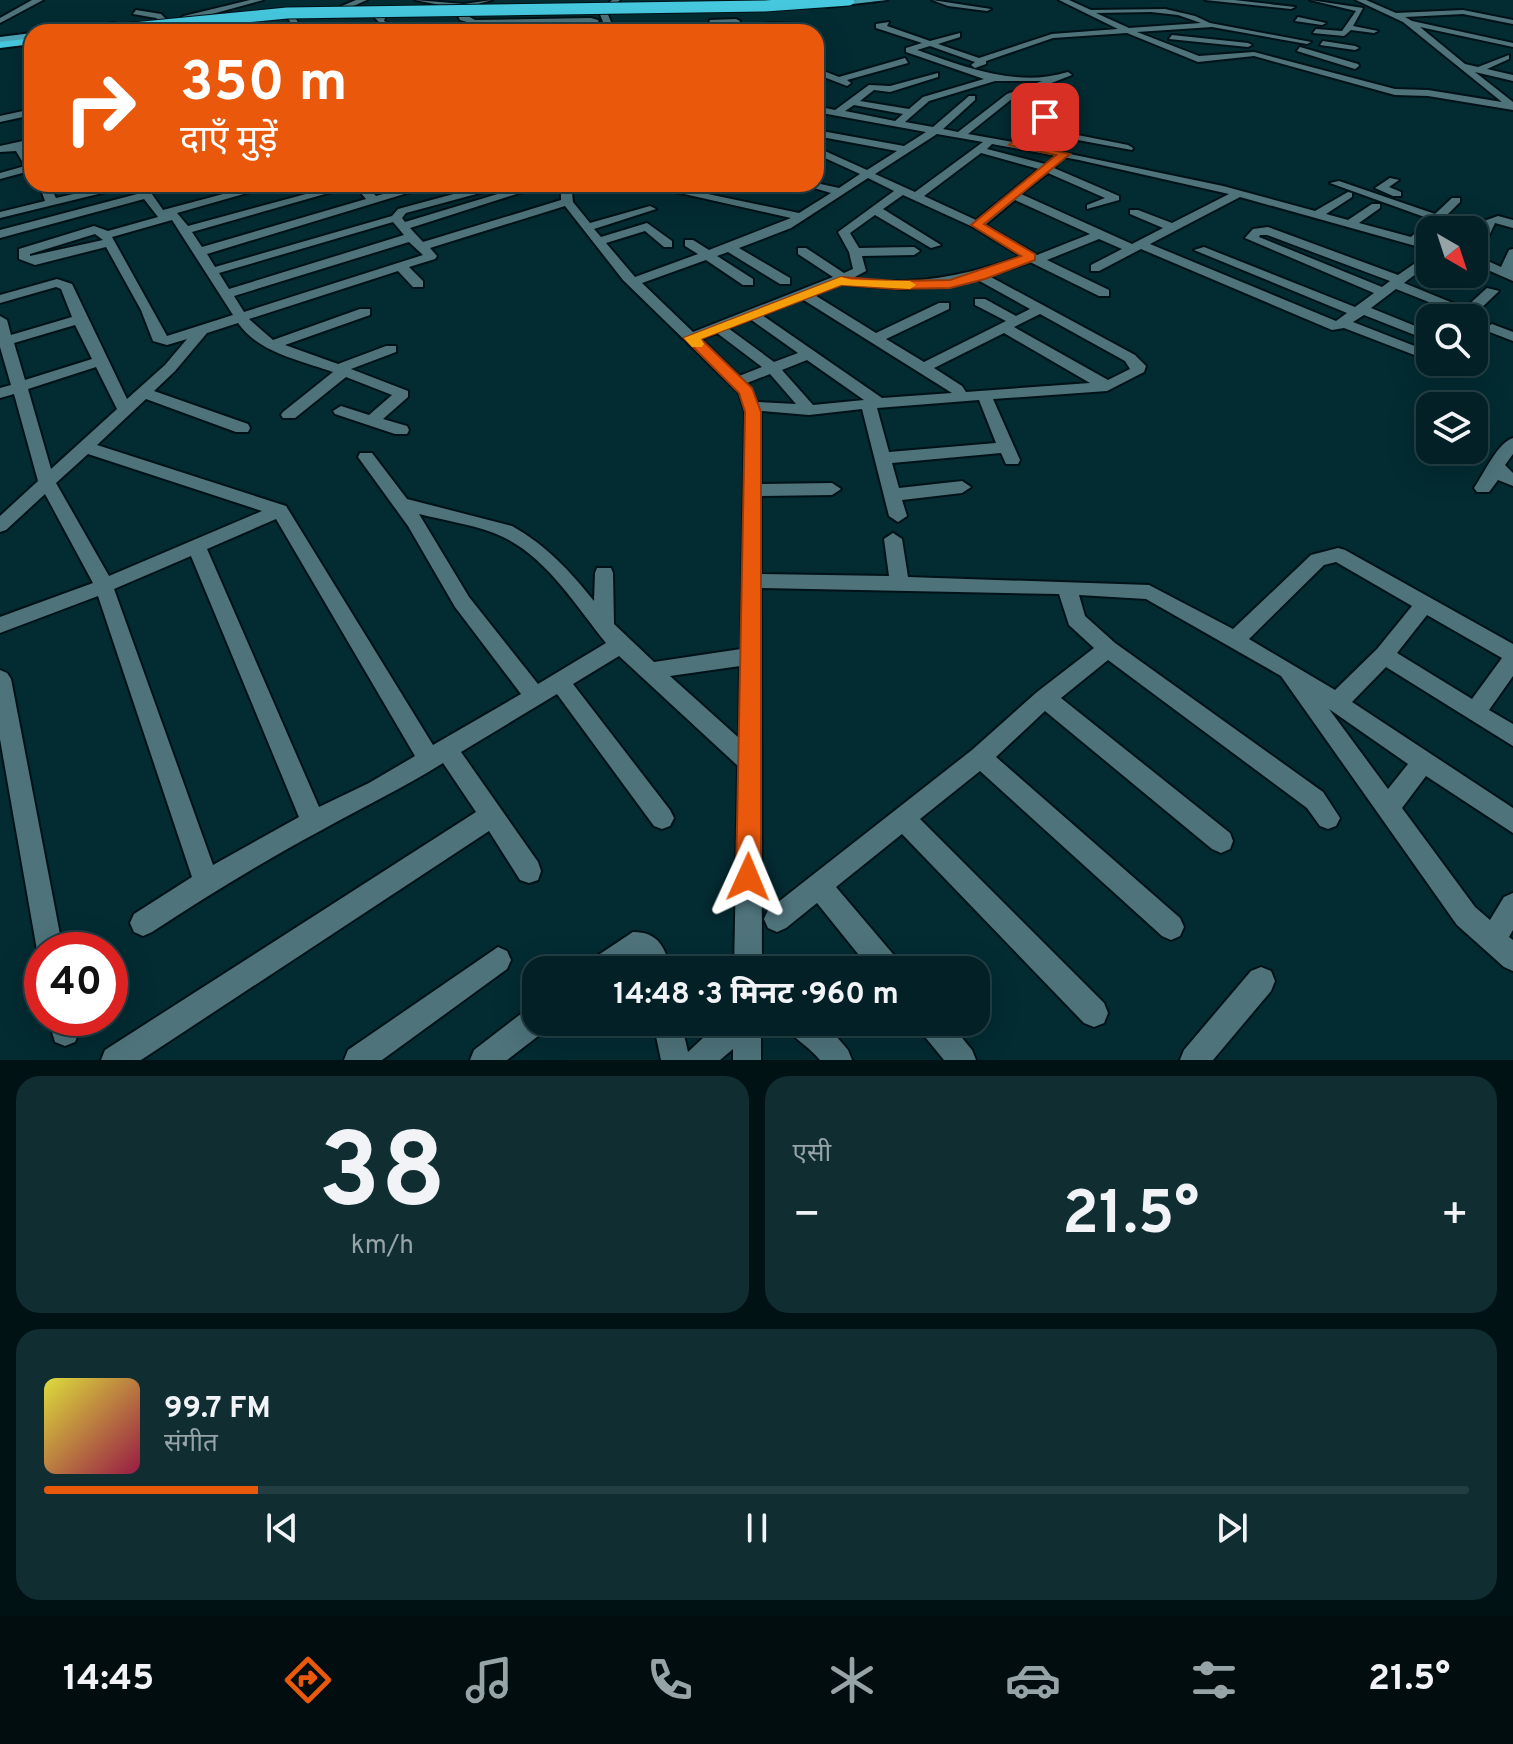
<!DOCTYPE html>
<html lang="hi">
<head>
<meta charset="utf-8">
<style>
  body { margin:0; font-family:Overpass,"Noto Sans Devanagari",sans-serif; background:#102d32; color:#f1f3f6; height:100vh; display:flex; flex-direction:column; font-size:30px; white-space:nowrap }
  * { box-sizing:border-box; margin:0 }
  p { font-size:26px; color:#96a3a7 }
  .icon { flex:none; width:44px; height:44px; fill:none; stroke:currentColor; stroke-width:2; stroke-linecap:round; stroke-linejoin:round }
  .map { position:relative; height:1060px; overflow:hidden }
  .panel { display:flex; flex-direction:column; gap:16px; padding:16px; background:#011215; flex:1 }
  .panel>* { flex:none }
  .banner { position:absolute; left:24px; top:24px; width:800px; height:168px; border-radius:24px; box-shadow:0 8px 32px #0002,0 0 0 2px #233e43; background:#ea580c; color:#fff; overflow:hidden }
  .needle { width:52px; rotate:141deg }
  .buttons { position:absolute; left:1416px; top:216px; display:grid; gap:16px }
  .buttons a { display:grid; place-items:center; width:72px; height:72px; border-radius:16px; background:#022026; box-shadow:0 8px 32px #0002,0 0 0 2px #233e43; font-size:40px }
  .speed { position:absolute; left:24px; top:932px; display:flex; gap:16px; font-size:40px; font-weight:700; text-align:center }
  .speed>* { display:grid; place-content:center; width:104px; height:104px; border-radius:50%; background:#022026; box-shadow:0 8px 32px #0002,0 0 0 2px #233e43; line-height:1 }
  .speed .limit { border:12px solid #d22; background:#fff; color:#111 }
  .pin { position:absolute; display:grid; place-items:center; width:68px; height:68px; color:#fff; margin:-34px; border-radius:16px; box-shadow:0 4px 12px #0006 }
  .me { position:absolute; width:88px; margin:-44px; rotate:1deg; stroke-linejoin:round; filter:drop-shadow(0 0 6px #0008) }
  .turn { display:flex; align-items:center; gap:28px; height:168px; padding:0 24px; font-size:36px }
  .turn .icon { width:104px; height:104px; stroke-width:2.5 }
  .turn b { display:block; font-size:56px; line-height:68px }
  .big { font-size:60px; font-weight:700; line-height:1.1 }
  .panel .tile { flex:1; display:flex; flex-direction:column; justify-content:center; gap:12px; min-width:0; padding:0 28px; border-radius:24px; background:#102d32 }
  .panel .dial { align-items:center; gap:0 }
  .dial b { font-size:104px; line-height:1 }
  .song { display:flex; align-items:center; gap:24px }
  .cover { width:96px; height:96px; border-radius:12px; background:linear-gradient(135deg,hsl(60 70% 55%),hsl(340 70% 35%)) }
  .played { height:8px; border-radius:4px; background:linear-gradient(90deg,#ea580c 15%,#233e43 15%) }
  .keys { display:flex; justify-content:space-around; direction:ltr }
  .heat { display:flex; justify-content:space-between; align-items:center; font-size:44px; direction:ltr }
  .panel .tiles { flex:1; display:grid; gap:16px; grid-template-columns:1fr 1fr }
  .tile:last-child { grid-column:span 2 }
  .trip { position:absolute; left:522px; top:956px; width:468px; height:80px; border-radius:24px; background:#022026; box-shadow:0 8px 32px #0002,0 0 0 2px #233e43; font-weight:700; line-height:80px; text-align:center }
  .tabs { display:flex; height:128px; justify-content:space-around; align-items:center; background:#010d0f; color:#96a3a7 }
  .tabs .icon { width:56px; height:56px }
  .tabs .selected { color:#ea580c }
  .tabs b { font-size:36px; color:#f1f3f6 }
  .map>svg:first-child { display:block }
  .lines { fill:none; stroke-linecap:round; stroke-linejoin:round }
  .minor-casing { stroke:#001217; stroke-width:4 }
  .major-casing { stroke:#001217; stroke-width:4 }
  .highway-casing { stroke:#001217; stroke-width:4 }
  .minor { fill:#4e737b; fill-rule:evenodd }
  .major { fill:#49a6b7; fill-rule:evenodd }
  .highway { fill:#46c8df; fill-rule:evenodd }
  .highway-bridge-casing { stroke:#001217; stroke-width:13; stroke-linecap:butt }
  .highway-bridge { stroke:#46c8df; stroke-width:11 }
  .route { fill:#ea580c; stroke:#983908; stroke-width:2 }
  .slow { fill:#f59e0b }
</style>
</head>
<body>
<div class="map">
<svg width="1513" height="1060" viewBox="0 0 1513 1060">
  <rect width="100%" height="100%" fill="#032b32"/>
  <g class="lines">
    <!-- minor casing -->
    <g class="minor-casing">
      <g id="minor">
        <path d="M32 0H43L0 23V18Z"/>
        <path d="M250 0H263L190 20 169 32H159L184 16Z"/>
        <path d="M356 0H367L342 11 335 9Z"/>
        <path d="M415 0 464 4 492 0 460 9Z"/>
        <path d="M612 0H620L607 12 615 32H607L599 12Z"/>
        <path d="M932 0 991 9 987 11 948 6Z"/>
        <path d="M1059 0H1069L1091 10 1165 9 1195 16 1210 23 1311 42 1307 44 1212 27 1137 32 1199 56 1254 52 1395 89 1428 90 1502 102 1403 22 1356 0H1366L1396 13 1463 10 1513 20V24L1463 14 1405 17 1412 21 1513 43V47L1420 27 1465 64 1478 67 1509 55V59L1487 69 1513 75V81L1475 72 1513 102V110L1428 96 1395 95 1254 56 1198 62 1127 33 1053 38 986 61V64L975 68 971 65 975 62 930 46 917 50C965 67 1017 88 1068 72L1072 75 1013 98 968 134 1013 142 1032 126 1128 145 1133 148 1132 150 1034 132 1022 144 1223 186 1315 211 1348 192 1352 193V197L1326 214 1348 220 1372 204H1380V208L1359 223 1411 237 1430 219 1330 183 1339 181 1435 214 1452 198H1460V202L1422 240 1430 242V250L1240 197 1150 244 1336 321 1347 313 1194 250 1204 247 1355 307 1374 293 1245 238 1253 229 1268 227 1398 275 1430 253V263L1404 283 1465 308 1487 288 1499 291 1476 313 1464 316 1396 289 1371 308 1430 332V341L1364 315 1353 322 1430 352V361L1344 328 1332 330 1141 249 1099 271H1091V265L1122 249 1099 239 1047 260 1109 290V296H1099L1030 262 989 276 1135 355 1146 366 1144 372 1107 391 993 399 1020 460 1018 464H1006L1001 453 892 463 899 488 962 481 971 487 962 493 902 500 907 516 898 522 889 516 862 409 809 415 761 411V484L832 483 841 489 832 495 761 496V574L889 576 884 539 893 533 902 539 908 577 1149 585 1233 629 1311 555 1338 548 1345 550 1513 644V676L1489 710 1513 724V746L1386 667 1352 702 1513 808V833L1426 776 1402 808 1475 907 1490 920 1504 897 1513 893V930L1509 937 1513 940V971L1504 967 1457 925 1281 676 1146 599 1079 595 1085 616 1115 643 1323 792 1340 818 1336 826 1328 829 1320 826 1307 808 1108 660 1061 698 1230 833 1233 841 1230 849 1221 853 1212 849 1045 711 996 757 1180 918 1184 927 1180 936 1171 940 1162 936 980 771 920 819 1104 1003 1108 1013 1104 1023 1094 1027 1084 1023 902 834 836 887 898 960 902 970H871L817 903 786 928 777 932 768 928 764 919 768 910 972 750 1037 692 1094 648 1069 625 1059 594 761 588 762 970H734L738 766 619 656 573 684 670 810 674 818 670 826 662 829 654 826 557 694 461 752 538 862 541 871 538 880 529 883 520 880 489 831 141 1060H101L105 1050 476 812 443 763C403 788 361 808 320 831 262 862 207 896 152 932L143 936 134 932 130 923 134 914 192 877 98 596 0 633V617L93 583 45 494 6 530 0 532V516L38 481 14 394 0 398V388L11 385 0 347V316L7 320 11 335 72 317 61 289 56 287 0 303V295L57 279 72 284 127 399 165 365 187 339 167 345 153 341 141 310 106 247 35 265 19 259V249L94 226 108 231 158 217 144 199 0 238V230L141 193 135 185 0 218V212L45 201 39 184H49L56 198 117 184H145L163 210 261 184H279L177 213 188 226 343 184H360L192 232 202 247 366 199 361 193 363 191H371L376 196 420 184H437L207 254 215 267 392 216 398 209 487 185 491 186V190L406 213 402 218 405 222 531 184H548L410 228 423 242 561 200V184H571L573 202 590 223 650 206 656 209 594 229 601 237 647 223 672 241V247H664L645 231 606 243 635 277 698 254 685 246V240H693L709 250 791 218 640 184H660L799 213 831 193 800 184 816 183 839 188 860 174 816 154V147L867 170 897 151 816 136V130L904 146 926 132 816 112V106L835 110 869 85 890 86 938 73V77L890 92 874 90 860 101 909 109 923 97 984 79 906 52V48L922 43 876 28V24L889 22 887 26 930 41 960 33V37L938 44 979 58 1052 34 1118 29ZM1151 12 1178 15 1201 23 1129 28 1096 13ZM995 81H1042L1007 94 958 132 943 129 975 100V96H969L933 127 905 122 929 101ZM854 105 903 114 895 121 845 111ZM937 134 983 142 915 192 875 174ZM992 144 1079 160 1229 194 1172 223 1138 210H1130V214L1163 228 1132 244 1021 194 1048 173 1105 198 1087 205V209L1119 200V196L1054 168 1058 163 1057 161 1045 164 987 149ZM981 153 1039 169 976 220 924 196ZM868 178 894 191 838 232 849 252 853 269 844 273 806 248H798V254L833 277 693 332 642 283 706 260 743 285H753V279L717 256 728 252 780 284H790V278L739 248 791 228ZM903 195 973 227 1021 256C965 277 910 286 851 279L866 271 862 256 914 255 920 251 914 247 859 248 850 233 875 215 931 248 941 245 883 209ZM1015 200 1090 234 1037 255 985 225ZM565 206 623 280 739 393 745 412 741 649 654 662 614 624 613 573 611 568H597L595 573 594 601C570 571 546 545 512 526L407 499 372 453H360L358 457 408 526 455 607 521 694 433 745 286 506 97 445 146 399 236 432H248L250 428 248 424 154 391 175 371 207 333 238 323C259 353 300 360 333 372L283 412 281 415 283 418H295L346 377 392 395 369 415 341 406 333 411 335 414 395 434H407L409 430 407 426 383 419 408 397V391L351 369 396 352V346H386L338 364 285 345 370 315V309H360L273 340 249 319 398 271 413 287H423V281L409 267 435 259 437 256 430 248ZM172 220 233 315 167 336 112 237ZM393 222 404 235 229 289 219 273ZM95 234 103 240 30 256V254ZM1260 235H1267L1390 281 1382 287 1259 237ZM409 242 423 255 244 312 234 296ZM976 279 1030 309 1016 316 985 299H975V305L1006 321 924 362 886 339 949 309V303H939L876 333 813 294 838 284 905 289 942 286ZM802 299 952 393 882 398 762 315ZM1040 314 1125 361 1130 369 1108 380 1014 327ZM750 319 798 353 774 362 728 328ZM75 325 92 359 25 380 14 343ZM717 333 762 367 739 376 701 339ZM1004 333 1090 383 966 392 962 386 934 368ZM807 360 864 400 813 405 782 370ZM96 367 117 409 51 469 28 389ZM770 374 796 404 757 402 747 383ZM979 400 996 443 889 452 877 408ZM88 454 262 511 109 576 56 483ZM419 514C446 521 478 525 503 537 547 558 576 606 606 643L538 684 469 597ZM276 519 415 756 369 783 319 807 207 549ZM191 556 299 817 213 865 114 589ZM1336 562 1412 606 1377 649 1335 690 1249 639 1324 565ZM1427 615 1502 658 1472 699 1397 653ZM740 666 739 738 670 676ZM1329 709 1408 764 1388 789Z"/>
        <path d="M1205 0H1234L1295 7 1291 9Z"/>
        <path d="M1310 0 1363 8 1353 26 1378 31 1374 33 1351 30 1344 36 1313 33 1316 29 1342 31 1356 11Z"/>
        <path d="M136 10 161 14 168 21 164 23 156 18 133 14Z"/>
        <path d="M461 12 475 20 591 18 598 20 601 32H593L590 22 547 23 549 32H543L540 23 474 24 460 20 457 14Z"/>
        <path d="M382 13 386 15 384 21 408 32 389 28 356 32 382 25 375 18Z"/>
        <path d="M291 15H294L303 32H297L287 17Z"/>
        <path d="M1298 17 1326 23 1322 25 1295 21Z"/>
        <path d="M736 19 740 21 736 32H728L731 23 716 24 715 32H707L710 20Z"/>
        <path d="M770 23 802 24 812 32 783 27 749 32V27Z"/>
        <path d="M1172 35 1248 43 1252 45 1248 47 1169 39Z"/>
        <path d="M816 41H822L823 43 816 45Z"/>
        <path d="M1323 41 1355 46 1359 48 1355 50 1320 45Z"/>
        <path d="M1300 47 1358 64 1359 66 1355 69 1297 51Z"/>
        <path d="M905 58 908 63 847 80 851 83 847 86 816 74V68L839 77Z"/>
        <path d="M32 109V115L0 122V116Z"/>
        <path d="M32 139V145L24 147 32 157V177L26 172 0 179V173L25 166 16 151 0 152V146Z"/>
        <path d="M1390 178 1399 180 1389 187 1401 192V196H1393L1375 188Z"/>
        <path d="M1498 216 1513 220V228L1495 223 1479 257 1501 267 1509 250 1513 249V281L1474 264V242L1484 221Z"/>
        <path d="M1492 324 1513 332V341L1487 331 1485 328Z"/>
        <path d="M1434 362H1454L1461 367 1454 371Z"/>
        <path d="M1513 438V454L1505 465 1513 473V486L1498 480 1489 492H1477L1474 488C1484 474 1497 443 1513 438Z"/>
        <path d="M0 670 7 673 11 679 63 950H42V960L37 950 0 739Z"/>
        <path d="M633 932C659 932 665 948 671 970H643L638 958 623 970H587L591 960Z"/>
        <path d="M498 947 507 951 511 960 507 969 382 1060H344L348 1050Z"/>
        <path d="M1261 967 1271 971 1275 981 1271 991 1213 1060H1180L1184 1050 1251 971Z"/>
        <path d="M536 1006V1022H549L546 1030 507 1060H470L474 1050 526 1010Z"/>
        <path d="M48 1018H76L79 1032 75 1042 65 1046 55 1042Z"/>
        <path d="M653 1022H681L688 1052 720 1022H761V1060H733V1049L720 1060H661Z"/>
        <path d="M782 1022H824L848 1050 852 1060H820C809 1046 788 1035 782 1022Z"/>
        <path d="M917 1022H949L972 1050 976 1060H944L921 1032Z"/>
      </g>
    </g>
    <!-- major casing -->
    <g class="major-casing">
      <g id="major">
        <path d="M856 0H887L827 7 823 5Z"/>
        <path d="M114 23 117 28 62 32 66 29Z"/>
        <path d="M32 33V39L0 43V37Z"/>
      </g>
    </g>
    <!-- highway casing -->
    <g class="highway-casing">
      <path id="highway" d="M32 38V44L0 48V42Z"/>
    </g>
    <!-- minor -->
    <use href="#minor" class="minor"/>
    <!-- major -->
    <use href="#major" class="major"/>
    <!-- highway -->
    <use href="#highway" class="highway"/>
    <!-- highway-bridge casing -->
    <g class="highway-bridge-casing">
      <path id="highway-bridge" d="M92 32 287 13 765 6 849 0"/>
    </g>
    <!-- highway-bridge -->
    <use href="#highway-bridge" class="highway-bridge"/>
  </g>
  <!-- route -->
  <path class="route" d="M1045 114 1048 119 1022 143 1070 154 984 224 1035 254V260L985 279 950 288 896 289 842 285 701 339 752 388 761 412V877L757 886 748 890 739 886 736 877 745 412 739 393 684 338 841 277 896 281 950 280 1021 256 971 225 1056 155 1009 145Z"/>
  <!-- slow -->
  <path class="slow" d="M841 277 852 280 910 281 916 285 910 289 841 285 701 339 704 344 702 347H692L684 338Z"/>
</svg>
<div class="buttons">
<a><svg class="needle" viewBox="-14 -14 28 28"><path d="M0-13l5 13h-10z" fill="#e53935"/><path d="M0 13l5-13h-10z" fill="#96a3a7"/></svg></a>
<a><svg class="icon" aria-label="search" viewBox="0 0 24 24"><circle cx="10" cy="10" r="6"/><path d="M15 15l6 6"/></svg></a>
<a><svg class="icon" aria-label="layers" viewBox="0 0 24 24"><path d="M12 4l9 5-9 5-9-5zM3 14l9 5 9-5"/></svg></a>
</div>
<div class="speed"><div class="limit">40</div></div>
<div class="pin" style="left:1045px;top:117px;background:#d93025"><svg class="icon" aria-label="arrive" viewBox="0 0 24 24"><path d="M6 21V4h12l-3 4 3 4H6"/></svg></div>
<svg class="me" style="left:748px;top:877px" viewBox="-20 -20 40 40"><path d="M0-17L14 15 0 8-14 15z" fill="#ea580c" stroke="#fff" stroke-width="4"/></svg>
<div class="trip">14:48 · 3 मिनट · 960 m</div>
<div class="banner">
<div class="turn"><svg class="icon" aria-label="right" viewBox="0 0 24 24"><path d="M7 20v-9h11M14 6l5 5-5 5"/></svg><div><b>350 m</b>दाएँ मुड़ें</div></div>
</div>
</div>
<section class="panel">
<div class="tiles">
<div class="tile dial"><b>38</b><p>km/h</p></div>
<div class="tile"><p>एसी</p>
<div class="heat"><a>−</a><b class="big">21.5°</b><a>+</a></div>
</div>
<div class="tile">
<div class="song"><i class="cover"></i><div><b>99.7 FM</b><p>संगीत</p></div></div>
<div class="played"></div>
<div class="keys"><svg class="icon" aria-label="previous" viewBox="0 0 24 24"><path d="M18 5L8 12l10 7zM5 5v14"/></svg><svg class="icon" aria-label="pause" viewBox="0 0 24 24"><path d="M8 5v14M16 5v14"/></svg><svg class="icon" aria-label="next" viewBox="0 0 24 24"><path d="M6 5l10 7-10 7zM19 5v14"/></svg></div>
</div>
</div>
</section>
<nav class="tabs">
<b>14:45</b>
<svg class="icon selected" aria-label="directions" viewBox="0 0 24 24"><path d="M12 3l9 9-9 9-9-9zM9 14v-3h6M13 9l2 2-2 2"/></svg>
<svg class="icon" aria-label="music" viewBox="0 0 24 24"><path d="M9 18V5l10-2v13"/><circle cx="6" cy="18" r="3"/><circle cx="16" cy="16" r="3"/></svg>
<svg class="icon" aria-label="phone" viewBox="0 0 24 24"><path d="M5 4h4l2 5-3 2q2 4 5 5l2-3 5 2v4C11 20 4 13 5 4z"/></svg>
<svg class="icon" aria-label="climate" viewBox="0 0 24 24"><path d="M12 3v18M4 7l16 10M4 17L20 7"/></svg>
<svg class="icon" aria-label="car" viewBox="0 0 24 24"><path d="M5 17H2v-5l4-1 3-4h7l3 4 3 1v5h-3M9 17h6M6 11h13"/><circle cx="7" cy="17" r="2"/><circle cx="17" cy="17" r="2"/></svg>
<svg class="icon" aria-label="filters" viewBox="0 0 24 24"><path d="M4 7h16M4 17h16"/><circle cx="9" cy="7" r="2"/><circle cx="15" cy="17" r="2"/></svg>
<b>21.5°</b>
</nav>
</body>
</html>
